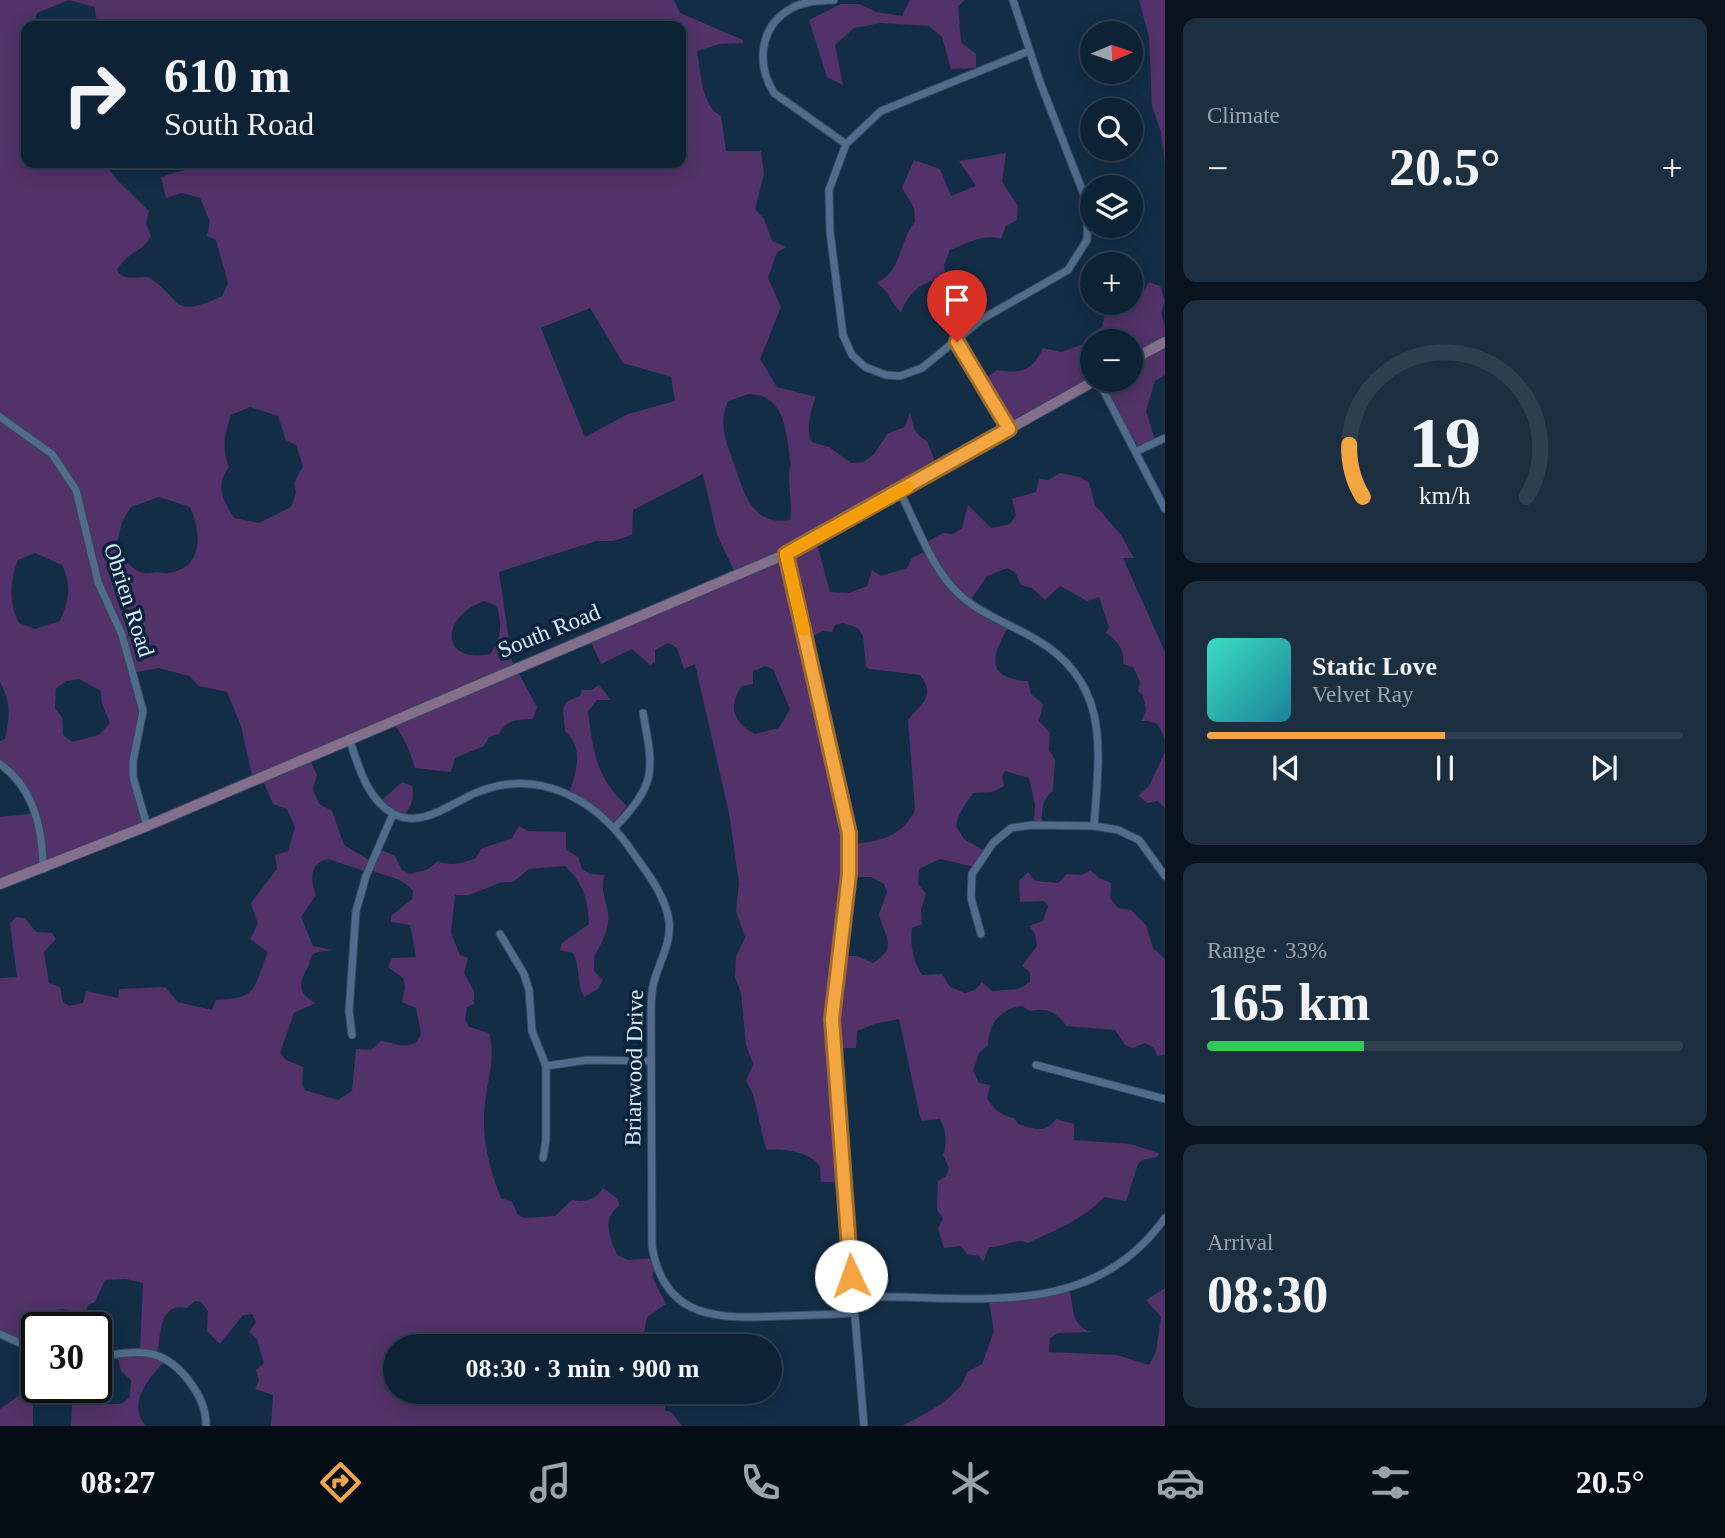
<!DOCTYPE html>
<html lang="en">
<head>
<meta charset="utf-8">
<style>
  body { margin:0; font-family:Georgia,serif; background:#1c2f41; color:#f1f3f6; height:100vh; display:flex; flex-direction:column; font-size:26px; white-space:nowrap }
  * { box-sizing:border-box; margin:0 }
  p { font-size:23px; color:#9ba4ad }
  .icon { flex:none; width:38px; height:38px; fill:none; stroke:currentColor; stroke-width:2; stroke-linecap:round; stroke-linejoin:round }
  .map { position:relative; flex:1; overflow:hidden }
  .sheet { display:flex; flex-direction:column; gap:18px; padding:18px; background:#08131d; width:560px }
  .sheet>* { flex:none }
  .top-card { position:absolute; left:21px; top:21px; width:665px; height:147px; border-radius:14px; box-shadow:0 4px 18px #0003,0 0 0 2px #2e3f50; background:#0e2235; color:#f1f3f6; overflow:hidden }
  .needle { width:46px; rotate:88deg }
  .fabs { position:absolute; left:1080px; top:21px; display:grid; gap:14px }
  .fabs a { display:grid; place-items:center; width:63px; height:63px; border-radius:50%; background:#0e2235; box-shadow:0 4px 18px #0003,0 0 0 2px #2e3f50; font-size:35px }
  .speed { position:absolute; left:21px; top:1312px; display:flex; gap:14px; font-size:35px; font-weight:700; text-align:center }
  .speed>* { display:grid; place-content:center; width:91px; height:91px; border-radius:50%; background:#0e2235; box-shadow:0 4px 18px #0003,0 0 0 2px #2e3f50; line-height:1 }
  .speed .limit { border:4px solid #111; border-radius:10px; background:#fff; color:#111 }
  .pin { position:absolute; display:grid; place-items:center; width:60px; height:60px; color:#fff; margin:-72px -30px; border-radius:50% 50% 50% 0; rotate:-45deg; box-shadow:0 0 7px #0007 }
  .pin .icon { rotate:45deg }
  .me { position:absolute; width:77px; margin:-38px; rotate:357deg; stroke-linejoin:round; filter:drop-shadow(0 0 5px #0008) }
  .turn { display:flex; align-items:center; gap:24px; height:147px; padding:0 28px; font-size:32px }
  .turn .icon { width:91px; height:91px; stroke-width:2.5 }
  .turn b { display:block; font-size:49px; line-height:60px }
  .big { font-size:52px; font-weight:700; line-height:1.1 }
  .sheet .card { flex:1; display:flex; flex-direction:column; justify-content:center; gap:10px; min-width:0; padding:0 24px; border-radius:14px; background:#1c2f41 }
  .sheet .dial { align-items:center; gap:0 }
  .dial svg { height:182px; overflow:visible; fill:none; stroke:#2e3f50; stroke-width:7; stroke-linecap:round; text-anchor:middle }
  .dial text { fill:#f1f3f6; stroke:none }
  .song { display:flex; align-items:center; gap:21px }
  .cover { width:84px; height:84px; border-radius:10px; background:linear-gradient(135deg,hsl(170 70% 55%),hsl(190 70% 35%)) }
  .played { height:7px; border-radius:4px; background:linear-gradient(90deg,#f2a541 50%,#2e3f50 50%) }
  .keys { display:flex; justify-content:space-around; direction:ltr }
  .heat { display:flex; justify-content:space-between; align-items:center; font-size:38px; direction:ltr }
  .charge { height:10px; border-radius:5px; background:linear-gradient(90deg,#34c759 33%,#2e3f50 0) }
  .trip { position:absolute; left:383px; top:1334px; width:399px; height:70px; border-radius:35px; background:#0e2235; box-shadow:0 4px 18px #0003,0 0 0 2px #2e3f50; font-weight:700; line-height:70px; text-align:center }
  .tabs { display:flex; height:112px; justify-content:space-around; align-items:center; background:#060e15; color:#9ba4ad }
  .tabs .icon { width:49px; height:49px }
  .tabs .selected { color:#f2a541 }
  .tabs b { font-size:32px; color:#f1f3f6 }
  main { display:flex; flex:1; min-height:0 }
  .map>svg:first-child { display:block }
  .green { fill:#523268; fill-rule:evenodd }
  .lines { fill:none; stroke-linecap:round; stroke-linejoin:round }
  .street-casing { stroke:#35485e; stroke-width:9 }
  .secondary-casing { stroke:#35485e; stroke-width:12 }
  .street { stroke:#506c8a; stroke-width:7 }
  .secondary { stroke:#836e8b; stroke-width:10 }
  .route-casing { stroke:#9d6b2a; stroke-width:18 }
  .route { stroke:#f2a541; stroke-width:12 }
  .slow { stroke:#f59e0b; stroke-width:12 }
  .labels { text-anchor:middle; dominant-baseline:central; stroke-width:7; stroke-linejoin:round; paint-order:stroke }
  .street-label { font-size:23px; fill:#dbebfc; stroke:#09233c }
</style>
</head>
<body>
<main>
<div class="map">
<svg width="1165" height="1426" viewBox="0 0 1165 1426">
  <rect width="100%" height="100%" fill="#132d47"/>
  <!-- green -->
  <g class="green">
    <path d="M0 0H674L680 13 743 40V43L720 44 697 51C701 71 701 106 721 116L726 151H761L764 174 755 209 764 219 772 241 787 247 777 252 768 278 781 307 760 359 777 387 816 397C811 408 805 431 812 442L829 447 851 463 864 462 874 454 888 433 905 427 910 412C913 426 914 434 927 441L938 469 816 540 830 592 849 593 867 586 872 570 881 576 907 568 912 558 929 549 927 542 943 533 953 534 962 528 968 505 991 528 1010 524 1016 515 1012 499 1036 492 1039 479 1048 480 1060 473 1080 477 1089 483 1095 505 1121 535 1134 558H1123L1165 652V740C1160 726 1158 720 1141 721L1146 710 1143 695 1138 692 1140 682 1133 667 1123 664C1125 651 1117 639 1106 633L1109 627 1099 597 1087 601 1060 586 1045 600 1032 588 1021 585 1015 572 1007 568 987 576 970 601 1009 626C990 657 986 679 1028 681L1031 694 1043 704 1039 721 1050 733 1049 750 1055 760 1053 791C1041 800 1042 811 1042 825H1034L1035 804 1029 778 1005 771 1002 776 1004 786 992 792 974 793C966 802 958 814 956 826L964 839 985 851 974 867 940 859 919 869 918 884 926 894 921 910 922 924 912 928C910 945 913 961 922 975L942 974 950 987 965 993 975 990 982 982 992 991 1018 989 1030 982V972L1022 966 1037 946 1035 934 1029 926 1043 921 1048 906 1044 901 1020 902 1019 881 1028 872 1036 881 1058 883 1067 874 1082 875 1090 870 1099 878 1111 883 1110 898 1118 908 1131 910 1146 925 1153 948 1165 959V1055L1157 1056 1154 1048 1145 1043 1133 1048 1125 1045 1115 1030 1066 1026C1058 1012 1046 1007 1030 1011L1022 1006C999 1009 989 1024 988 1045L979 1053 973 1071 979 1083 990 1085 987 1098C993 1109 1002 1116 1014 1118L1018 1124C1034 1129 1045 1134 1056 1119L1074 1124V1140L1130 1144 1159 1153 1157 1157 1142 1160 1138 1164 1126 1201 1104 1197C1083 1220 1055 1230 1028 1243 1016 1237 1003 1248 989 1247L983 1262 979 1256 967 1254 961 1246 944 1248 938 1229 943 1218 937 1210 938 1181 946 1176 949 1168 943 1155C948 1141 946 1132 940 1119L921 1121 899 1019 874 1024 857 1031 856 1048H835L845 1182H821L820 1167C812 1152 782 1148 767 1150 758 1127 759 1101 746 1081L753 1064 746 1045 741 993 735 977 736 957 745 937 736 911 739 883 729 813 695 664 684 669 677 648 668 643 655 650V662L650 665 632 649 601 664 589 638 737 577 717 535 703 474 633 510 632 535 613 541H596L499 572 512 661 537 707 533 719C519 719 505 720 499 734L489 737 484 746 455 758 451 772 415 768 407 745 394 723 309 758 317 775 313 789 319 804 332 811 344 845 369 860 379 849 395 856 402 870 410 874 428 869 438 861C451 867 464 863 476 858L481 849 512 838 519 826 528 831 566 832V850L578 857 582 869 590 874 605 875C599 887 607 902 608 914 610 930 601 944 594 957V971L603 980 598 989 584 997C576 983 581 967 573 953L560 950 562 943 589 924C588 900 583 882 565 866L529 869 513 882H502L469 895H455L451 933 460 955 468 958 464 973 474 991V1004L467 1007 465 1019 469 1027 489 1033C496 1058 488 1077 485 1103 481 1137 489 1167 501 1198L512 1202 518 1215 524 1218 555 1216 572 1200C584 1203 597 1199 603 1188L618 1199 619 1206C601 1219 610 1238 617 1255L628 1260 654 1258 657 1264 652 1277 666 1304 647 1317 642 1342 646 1346H396V1391H666L665 1410 672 1413 682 1426H271L273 1395 255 1389 259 1381 256 1370 264 1363 257 1339 249 1332 256 1322 252 1314 243 1315 220 1344 207 1331 208 1311 201 1302 195 1301 187 1308C159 1302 161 1334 157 1354L166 1361C149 1376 126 1405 146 1426H71L73 1388H84L88 1398 99 1404H121L130 1397 131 1380 121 1371 117 1355 140 1351 143 1283 126 1279 105 1280 95 1302 88 1305 85 1313V1327C80 1309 64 1306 47 1312L31 1347 0 1334V978L17 977 10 924 16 917 25 918 36 932 52 933 56 939 44 952 49 983 60 987 63 1002 69 1006 83 1003 86 991 118 998 119 989 165 987 178 1002 212 1010 216 1000C260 998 252 989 268 952L250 939 258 924 251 903 277 869 275 855 288 851 295 827 287 809 273 804 262 778 253 780 241 726 227 692 199 686 189 676 159 668 132 673 140 720 130 761 148 826 0 885V817L39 813 27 789 0 760V741L5 739C10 717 11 702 0 682ZM69 0 94 7 98 26H681V163H195L194 167 161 177 166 198 182 193 200 198 210 222 207 236 216 240 228 283 222 296C170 320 184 300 148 277 137 277 123 281 117 270 129 250 142 253 151 236L146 223 149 211 117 180 105 164 39 166 26 163V26H34L37 13ZM590 308 623 363 671 377 675 401 628 414 585 437 541 328ZM749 394C787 395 786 435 791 465 786 474 793 504 790 520 754 526 745 496 736 470 728 446 717 426 728 401ZM250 407 278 416 286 440 296 445 303 466 294 483 296 493 291 507 259 523 234 518C224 501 214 485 229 467 221 448 225 433 231 415ZM159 497 190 507C201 531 205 568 168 573 164 574 160 572 157 572 149 573 144 575 136 570 127 565 122 552 117 543L122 522 131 507ZM35 553 62 565C72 586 69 600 60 621L35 629 19 623C8 602 10 581 18 560ZM484 601 497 606C502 624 502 638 490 654 440 664 440 617 484 601ZM843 623 858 628 863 636 866 666 869 669 920 675C937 697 920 704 908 720L915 810C903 836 879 842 851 844L807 639 823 631 832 632 835 625ZM765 666 773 669 790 709 779 728 755 734C734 723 727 707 742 686L753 684V671ZM79 679 101 691 102 704 110 723 99 735 72 742 63 735 62 717 55 708 56 688 67 681ZM328 859 364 871 369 869C385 877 401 876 413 891L412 899 391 916V922L410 925 416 957 392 958 388 967 403 978 405 987 402 1002 416 1008 421 1034 417 1042C400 1050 396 1042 381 1041L371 1050 356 1049 352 1091 338 1100 305 1090 302 1084 303 1067 286 1060 280 1053 294 1013 316 1003C298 994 298 984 308 967 311 961 308 957 315 953 320 951 327 951 332 950L313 946 301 917 316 895C310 880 309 863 328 859ZM852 877H871L884 884 887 892 879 914C883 936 900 946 873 963L857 956H841Z"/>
    <path d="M910 0H965L958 6 961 42 976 54V68L951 69 942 37 929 26 881 23 854 28 835 45 843 85 827 77 809 20 841 4H859L876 12 902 16Z"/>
    <path d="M1139 0H1165V165L1161 132 1152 106 1149 37Z"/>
    <path d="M1006 153 1002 182 1018 206 1017 220 1006 226 1001 239C986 233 965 244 950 250L944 265 946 280C925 278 909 292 901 312 890 302 890 291 876 283 903 272 898 241 915 222L914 208 902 188 914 160 940 169 951 196 976 186 959 161Z"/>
    <path d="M1149 282 1160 286 1165 301 1161 313 1165 326V375L1155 381 1146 411 1155 440 1140 448 1138 446 1099 380 1012 428 982 381 997 370C1022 374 1032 371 1043 348L1061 352 1092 341 1095 331 1102 327 1107 307C1131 302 1136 307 1149 282ZM1092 341H1130V380H1092Z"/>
    <path d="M599 685 611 700H597L588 711C593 751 596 778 627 806L612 824 569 793C577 770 584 749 565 731L563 710 566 702 580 696 582 690H591Z"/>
    <path d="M1165 752V808L1158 801 1148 803 1138 796 1149 786Z"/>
    <path d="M402 782 412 786C415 799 410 809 403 816L381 801Z"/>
    <path d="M1165 1288V1426H902C922 1415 961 1398 967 1372L982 1364 994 1331 989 1301 1069 1290C1075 1308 1069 1324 1091 1332L1058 1333 1050 1338 1049 1352 1117 1355 1149 1365 1156 1352 1161 1317 1146 1300Z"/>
    <path d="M24 1392 33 1403V1426H0V1409Z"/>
  </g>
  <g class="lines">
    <!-- street casing -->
    <g class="street-casing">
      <g id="street">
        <path d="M834 0C820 1 804 1 792 8 759 26 756 64 774 93L846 144"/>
        <path d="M1013 0 1040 82 1088 205 1087 240 1068 270 982 319 922 368 900 376 886 375 865 367 852 355 843 335 830 232 829 190 846 144 881 111 1029 51"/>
        <path d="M957 342 1009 429"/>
        <path d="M1098 380 1165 509"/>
        <path d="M0 417 52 454 76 490 98 582 122 635 143 711 133 761V777L147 826"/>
        <path d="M1137 451 1165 438"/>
        <path d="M900 492C917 525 931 568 959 594 981 615 1011 624 1037 640 1112 684 1099 753 1094 826"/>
        <path d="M786 554 849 833C852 906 831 978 833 1051L864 1426"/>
        <path d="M349 738C358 765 367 800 394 814 423 829 452 802 478 792 537 768 594 798 629 847 644 869 665 893 669 921 672 942 659 962 654 982 651 992 651 1003 651 1013L652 1246C664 1321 721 1319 781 1316 805 1315 829 1315 852 1313"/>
        <path d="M0 764C34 788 43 829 43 869"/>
        <path d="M615 827C657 783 654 771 643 713"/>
        <path d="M500 934 524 974 529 990 532 1031 546 1066V1140L543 1158"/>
        <path d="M981 934 971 898 972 874 993 843 1011 828 1033 825 1094 826 1118 830 1139 840 1165 876"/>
        <path d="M352 1035 349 1011 356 911 366 876 393 814"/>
        <path d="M1036 1065 1165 1099"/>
        <path d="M546 1066 587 1060 651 1061"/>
        <path d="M852 1297C965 1293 1088 1326 1165 1218"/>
        <path d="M0 1334 37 1351"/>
        <path d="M96 1357C114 1355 134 1350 152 1354 180 1361 207 1398 206 1426"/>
      </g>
    </g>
    <!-- secondary casing -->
    <g class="secondary-casing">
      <g id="secondary">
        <path d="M1130 361 1165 342"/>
        <path d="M0 884 147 826 786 554 1096 380"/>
      </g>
    </g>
    <!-- street -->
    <use href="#street" class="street"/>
    <!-- secondary -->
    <use href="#secondary" class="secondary"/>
  </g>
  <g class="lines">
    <!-- route casing -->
    <g class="route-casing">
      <path id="route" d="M851 1276 832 1019 849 874V833L786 554 1009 429 957 342"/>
    </g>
    <!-- route -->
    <use href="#route" class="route"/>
    <!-- slow -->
    <path class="slow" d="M804 630 786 554 908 487"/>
  </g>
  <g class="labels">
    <!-- street labels -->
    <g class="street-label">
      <text transform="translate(129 600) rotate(72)">Obrien Road</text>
      <text transform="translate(549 631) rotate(-22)">South Road</text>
      <text transform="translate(634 1068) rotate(-89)">Briarwood Drive</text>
    </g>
  </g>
</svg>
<div class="fabs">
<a><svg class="needle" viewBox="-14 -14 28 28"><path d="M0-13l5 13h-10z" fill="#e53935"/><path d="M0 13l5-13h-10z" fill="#9ba4ad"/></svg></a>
<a><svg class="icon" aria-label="search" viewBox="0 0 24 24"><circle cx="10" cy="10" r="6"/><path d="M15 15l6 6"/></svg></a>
<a><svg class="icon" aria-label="layers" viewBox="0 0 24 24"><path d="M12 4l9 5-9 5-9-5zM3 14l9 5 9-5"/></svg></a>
<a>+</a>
<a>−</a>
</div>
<div class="speed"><div class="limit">30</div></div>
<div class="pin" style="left:957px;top:342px;background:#d93025"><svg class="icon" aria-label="arrive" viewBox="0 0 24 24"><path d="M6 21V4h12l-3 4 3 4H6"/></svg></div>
<svg class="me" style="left:851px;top:1276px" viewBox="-20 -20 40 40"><circle r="19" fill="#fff"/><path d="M0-13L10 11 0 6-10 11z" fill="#f2a541"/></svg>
<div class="trip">08:30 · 3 min · 900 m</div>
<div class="top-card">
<div class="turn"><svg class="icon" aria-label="right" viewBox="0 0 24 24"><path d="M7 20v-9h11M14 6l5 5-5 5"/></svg><div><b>610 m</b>South Road</div></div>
</div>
</div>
<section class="sheet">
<div class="card"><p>Climate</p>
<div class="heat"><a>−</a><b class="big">20.5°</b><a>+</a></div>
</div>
<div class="card dial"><svg viewBox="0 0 100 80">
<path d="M14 69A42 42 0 1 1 86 69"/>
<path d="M14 69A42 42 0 0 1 8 46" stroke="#f2a541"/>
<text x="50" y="56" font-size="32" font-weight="700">19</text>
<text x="50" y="72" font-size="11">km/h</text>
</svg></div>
<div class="card">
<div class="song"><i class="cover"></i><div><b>Static Love</b><p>Velvet Ray</p></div></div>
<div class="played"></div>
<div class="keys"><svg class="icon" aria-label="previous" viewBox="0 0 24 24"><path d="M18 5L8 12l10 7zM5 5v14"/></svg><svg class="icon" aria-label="pause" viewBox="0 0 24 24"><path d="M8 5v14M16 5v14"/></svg><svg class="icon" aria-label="next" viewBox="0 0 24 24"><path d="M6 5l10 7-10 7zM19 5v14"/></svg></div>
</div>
<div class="card"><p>Range · 33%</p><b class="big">165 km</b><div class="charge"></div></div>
<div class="card"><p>Arrival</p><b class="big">08:30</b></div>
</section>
</main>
<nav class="tabs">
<b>08:27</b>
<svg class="icon selected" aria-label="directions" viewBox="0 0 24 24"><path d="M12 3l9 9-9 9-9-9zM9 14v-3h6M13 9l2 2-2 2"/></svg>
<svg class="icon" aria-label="music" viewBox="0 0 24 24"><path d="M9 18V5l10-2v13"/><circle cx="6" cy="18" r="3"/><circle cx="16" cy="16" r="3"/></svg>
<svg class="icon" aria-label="phone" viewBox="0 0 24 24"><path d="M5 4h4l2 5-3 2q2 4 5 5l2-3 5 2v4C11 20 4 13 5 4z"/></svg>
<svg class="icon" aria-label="climate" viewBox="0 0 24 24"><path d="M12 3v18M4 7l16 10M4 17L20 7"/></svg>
<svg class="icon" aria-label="car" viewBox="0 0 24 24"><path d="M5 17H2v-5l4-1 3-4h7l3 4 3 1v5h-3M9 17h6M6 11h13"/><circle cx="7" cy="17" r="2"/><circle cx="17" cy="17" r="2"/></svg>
<svg class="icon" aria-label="filters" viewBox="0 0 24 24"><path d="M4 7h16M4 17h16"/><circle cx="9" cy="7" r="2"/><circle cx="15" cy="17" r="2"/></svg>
<b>20.5°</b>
</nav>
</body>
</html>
